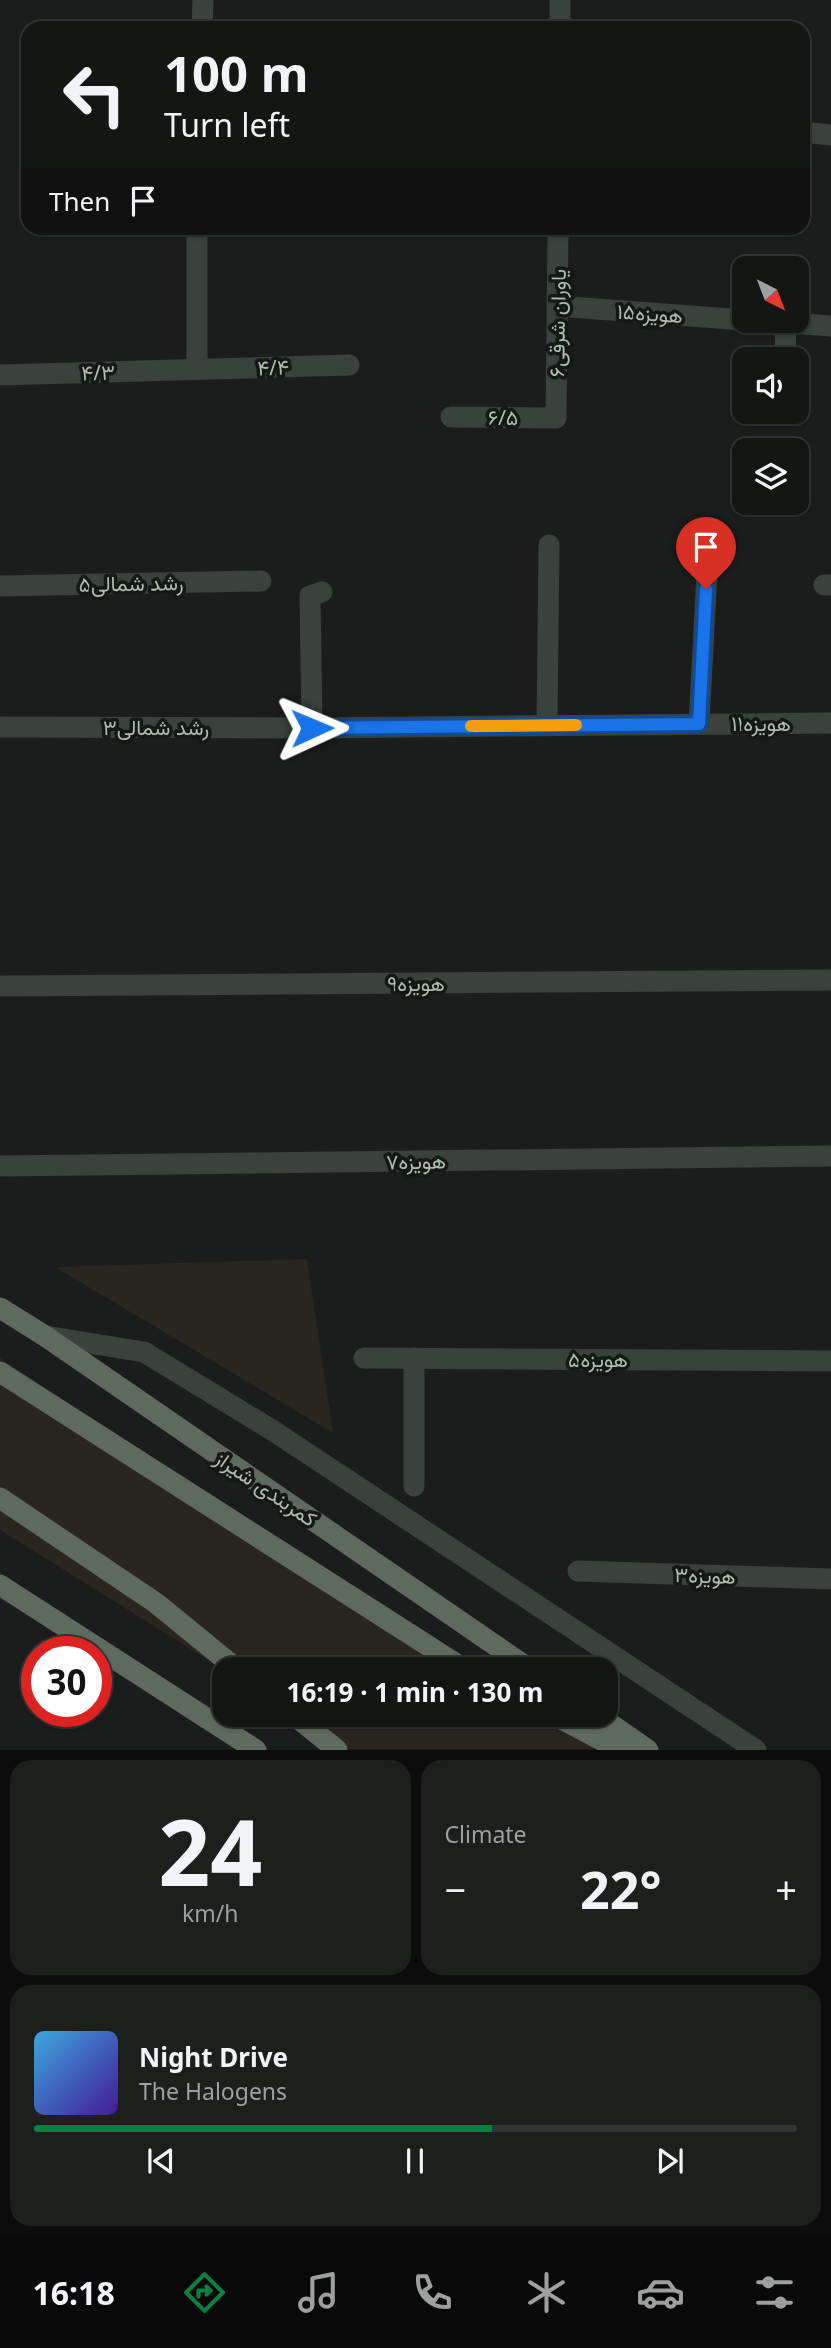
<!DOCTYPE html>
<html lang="en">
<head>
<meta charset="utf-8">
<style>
  body { margin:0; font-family:"Noto Sans",Vazirmatn,sans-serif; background:#1d1f1d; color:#f1f3f6; height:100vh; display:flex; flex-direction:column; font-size:26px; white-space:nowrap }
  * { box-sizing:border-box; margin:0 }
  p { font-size:23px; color:#9d9fa0 }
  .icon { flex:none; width:38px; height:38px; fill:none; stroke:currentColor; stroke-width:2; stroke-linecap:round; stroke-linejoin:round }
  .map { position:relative; height:1750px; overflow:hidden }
  .panel { display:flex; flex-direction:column; gap:10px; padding:10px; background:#0b0c0b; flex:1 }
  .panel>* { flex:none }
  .guide { position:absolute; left:21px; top:21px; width:789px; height:214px; border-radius:21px; box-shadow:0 2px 5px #0004,0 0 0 2px #333534; background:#141614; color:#f1f3f6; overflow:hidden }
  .needle { width:46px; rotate:138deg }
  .buttons { position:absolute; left:732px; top:256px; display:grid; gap:14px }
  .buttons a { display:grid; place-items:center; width:77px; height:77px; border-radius:14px; background:#141614; box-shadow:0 2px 5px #0004,0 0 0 2px #333534; font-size:35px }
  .speed { position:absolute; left:21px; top:1636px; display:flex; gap:14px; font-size:35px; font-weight:700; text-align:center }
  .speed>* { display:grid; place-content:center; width:91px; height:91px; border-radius:50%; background:#141614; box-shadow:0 2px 5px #0004,0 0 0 2px #333534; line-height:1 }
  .speed .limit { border:10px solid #d22; background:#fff; color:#111 }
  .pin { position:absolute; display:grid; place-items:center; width:60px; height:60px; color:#fff; margin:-72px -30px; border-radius:50% 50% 50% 0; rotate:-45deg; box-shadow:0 0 7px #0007 }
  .pin .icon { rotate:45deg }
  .me { position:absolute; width:77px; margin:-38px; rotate:89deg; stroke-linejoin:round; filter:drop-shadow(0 0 5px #0008) }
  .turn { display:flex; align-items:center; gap:24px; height:147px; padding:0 28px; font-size:32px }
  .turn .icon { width:91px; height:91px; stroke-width:2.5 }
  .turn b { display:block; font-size:49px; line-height:60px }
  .then { display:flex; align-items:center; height:66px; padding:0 28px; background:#0003; gap:14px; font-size:26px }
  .big { font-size:52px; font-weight:700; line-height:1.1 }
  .panel .card { flex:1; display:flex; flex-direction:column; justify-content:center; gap:10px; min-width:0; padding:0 24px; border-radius:21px; background:#1d1f1d }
  .panel .dial { align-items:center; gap:0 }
  .dial b { font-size:91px; line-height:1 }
  .song { display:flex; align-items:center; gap:21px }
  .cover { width:84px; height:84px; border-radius:10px; background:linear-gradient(135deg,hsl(200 70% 55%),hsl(260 70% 35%)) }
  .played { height:7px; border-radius:4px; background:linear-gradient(90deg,#0b8043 60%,#333534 60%) }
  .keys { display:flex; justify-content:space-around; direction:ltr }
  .heat { display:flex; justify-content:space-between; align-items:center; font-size:38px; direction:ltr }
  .panel .tiles { flex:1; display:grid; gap:10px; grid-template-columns:1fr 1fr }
  .card:last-child { grid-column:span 2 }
  .trip { position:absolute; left:212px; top:1657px; width:406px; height:70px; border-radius:21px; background:#141614; box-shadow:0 2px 5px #0004,0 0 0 2px #333534; font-weight:700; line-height:70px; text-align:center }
  .tabs { display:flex; height:112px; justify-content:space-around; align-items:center; background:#080908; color:#9d9fa0 }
  .tabs .icon { width:49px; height:49px }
  .tabs .on { color:#0b8043 }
  .tabs b { font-size:32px; color:#f1f3f6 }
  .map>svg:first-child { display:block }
  .green { fill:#29251f }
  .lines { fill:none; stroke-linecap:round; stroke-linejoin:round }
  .minor { stroke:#3b423d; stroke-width:21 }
  .tertiary { stroke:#3b423d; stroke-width:21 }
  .trunk { stroke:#5e6a60; stroke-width:21 }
  .route-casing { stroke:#114b97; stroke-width:18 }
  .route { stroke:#1a73e8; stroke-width:12 }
  .slow { stroke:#f59e0b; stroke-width:12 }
  .labels { text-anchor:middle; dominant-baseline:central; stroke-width:7; stroke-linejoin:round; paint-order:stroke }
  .street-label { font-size:21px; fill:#acbdae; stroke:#151816 }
</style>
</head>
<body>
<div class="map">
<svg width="831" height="1750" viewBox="0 0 831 1750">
  <rect width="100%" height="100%" fill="#1a1d1b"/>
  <!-- green -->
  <g class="green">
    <path d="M307 1259 333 1433 55 1267Z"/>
    <path d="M0 1358 475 1669 224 1670 0 1530Z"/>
    <path d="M295 1715H545L597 1749H349Z"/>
  </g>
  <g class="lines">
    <!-- minor -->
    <g class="minor">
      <path d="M202 28 203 0"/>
      <path d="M560 28V0"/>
      <path d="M803 132 831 135"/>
      <path d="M557 306 744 320"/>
      <path d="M747 320 831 326"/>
      <path d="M785 359 786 323"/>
      <path d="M197 369V228"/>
      <path d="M0 375 349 365"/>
      <path d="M783 414V411"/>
      <path d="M451 417 556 418 558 228"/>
      <path d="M824 585H831"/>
      <path d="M0 586 261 581"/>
      <path d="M699 724 709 535"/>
      <path d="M547 725 549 545"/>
      <path d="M0 727 312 728 831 723"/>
      <path d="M312 728 310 596 322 592"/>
      <path d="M0 986 831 980"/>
      <path d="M0 1166 831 1156"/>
      <path d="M364 1358 831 1361"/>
      <path d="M414 1486V1358"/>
      <path d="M578 1571 831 1579"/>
    </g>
    <!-- tertiary -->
    <path class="tertiary" d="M45 1336 144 1352 272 1430 756 1750"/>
    <!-- trunk -->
    <g class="trunk">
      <path d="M0 1308 45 1336 531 1670"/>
      <path d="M0 1372 466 1670"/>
      <path d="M0 1498 156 1603 238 1670"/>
      <path d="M0 1585 256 1750"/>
      <path d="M294 1715 337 1750"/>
      <path d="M554 1715 620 1750"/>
      <path d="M598 1715 648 1750"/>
    </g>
  </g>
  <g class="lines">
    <!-- route casing -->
    <g class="route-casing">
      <path id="route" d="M312 728 699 724 706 589"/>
    </g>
    <!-- route -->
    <use href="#route" class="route"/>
    <!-- slow -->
    <path class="slow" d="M471 726 576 725"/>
  </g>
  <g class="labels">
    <!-- street labels -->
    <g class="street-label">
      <text transform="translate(650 313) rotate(4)">هویزه۱۵</text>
      <text transform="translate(557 323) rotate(-89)">یاوران شرقی۶</text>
      <text transform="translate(273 367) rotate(-2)">۴/۴</text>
      <text transform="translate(98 372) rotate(-2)">۴/۳</text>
      <text transform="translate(503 417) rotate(1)">۶/۵</text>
      <text transform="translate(131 583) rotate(-1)">رشد شمالی۵</text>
      <text x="761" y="723">هویزه۱۱</text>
      <text x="156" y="727">رشد شمالی۳</text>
      <text x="416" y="983">هویزه۹</text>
      <text transform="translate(416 1161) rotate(-1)">هویزه۷</text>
      <text x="598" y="1359">هویزه۵</text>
      <text transform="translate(266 1488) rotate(34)">کمربندی شیراز</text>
      <text transform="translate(705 1575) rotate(2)">هویزه۳</text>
    </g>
  </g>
</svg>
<div class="buttons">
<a><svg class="needle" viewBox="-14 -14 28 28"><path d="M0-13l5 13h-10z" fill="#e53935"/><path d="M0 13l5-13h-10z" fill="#9d9fa0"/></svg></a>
<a><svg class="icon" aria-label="sound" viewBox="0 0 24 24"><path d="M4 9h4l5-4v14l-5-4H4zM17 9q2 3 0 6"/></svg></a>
<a><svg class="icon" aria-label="layers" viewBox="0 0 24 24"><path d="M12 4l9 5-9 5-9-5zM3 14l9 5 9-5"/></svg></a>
</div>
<div class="speed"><div class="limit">30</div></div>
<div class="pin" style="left:706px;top:589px;background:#d93025"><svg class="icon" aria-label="arrive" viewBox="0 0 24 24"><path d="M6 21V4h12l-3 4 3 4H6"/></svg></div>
<svg class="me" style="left:312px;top:728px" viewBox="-20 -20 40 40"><path d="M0-17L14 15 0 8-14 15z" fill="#1a73e8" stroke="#fff" stroke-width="4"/></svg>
<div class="trip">16:19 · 1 min · 130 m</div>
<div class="guide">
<div class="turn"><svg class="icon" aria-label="left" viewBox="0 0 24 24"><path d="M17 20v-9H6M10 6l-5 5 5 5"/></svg><div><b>100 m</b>Turn left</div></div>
<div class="then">Then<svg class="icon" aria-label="arrive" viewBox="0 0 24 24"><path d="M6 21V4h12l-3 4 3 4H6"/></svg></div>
</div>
</div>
<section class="panel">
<div class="tiles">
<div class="card dial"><b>24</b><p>km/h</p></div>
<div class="card"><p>Climate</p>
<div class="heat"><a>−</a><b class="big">22°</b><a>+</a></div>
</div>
<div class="card">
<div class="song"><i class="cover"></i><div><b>Night Drive</b><p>The Halogens</p></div></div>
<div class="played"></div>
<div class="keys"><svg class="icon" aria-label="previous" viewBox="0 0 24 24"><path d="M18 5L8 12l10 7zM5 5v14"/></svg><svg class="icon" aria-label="pause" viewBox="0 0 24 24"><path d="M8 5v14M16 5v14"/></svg><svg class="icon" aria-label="next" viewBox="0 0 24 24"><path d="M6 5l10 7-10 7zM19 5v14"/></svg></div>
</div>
</div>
</section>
<nav class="tabs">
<b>16:18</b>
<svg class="icon on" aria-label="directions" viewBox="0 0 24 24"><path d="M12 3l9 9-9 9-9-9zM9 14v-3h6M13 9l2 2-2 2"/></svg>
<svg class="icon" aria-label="music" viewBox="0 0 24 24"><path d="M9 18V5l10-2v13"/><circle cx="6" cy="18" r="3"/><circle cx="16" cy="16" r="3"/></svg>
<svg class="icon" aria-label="phone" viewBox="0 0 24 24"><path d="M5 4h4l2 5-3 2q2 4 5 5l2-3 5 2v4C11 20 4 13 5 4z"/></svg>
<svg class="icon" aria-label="climate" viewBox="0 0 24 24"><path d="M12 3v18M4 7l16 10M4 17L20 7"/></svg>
<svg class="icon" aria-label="car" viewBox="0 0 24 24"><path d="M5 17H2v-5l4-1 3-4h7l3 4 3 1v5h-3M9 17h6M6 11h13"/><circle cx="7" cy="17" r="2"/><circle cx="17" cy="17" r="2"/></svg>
<svg class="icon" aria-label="filters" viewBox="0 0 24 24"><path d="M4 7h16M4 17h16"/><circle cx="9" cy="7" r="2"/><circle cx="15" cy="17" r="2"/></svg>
</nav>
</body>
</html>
